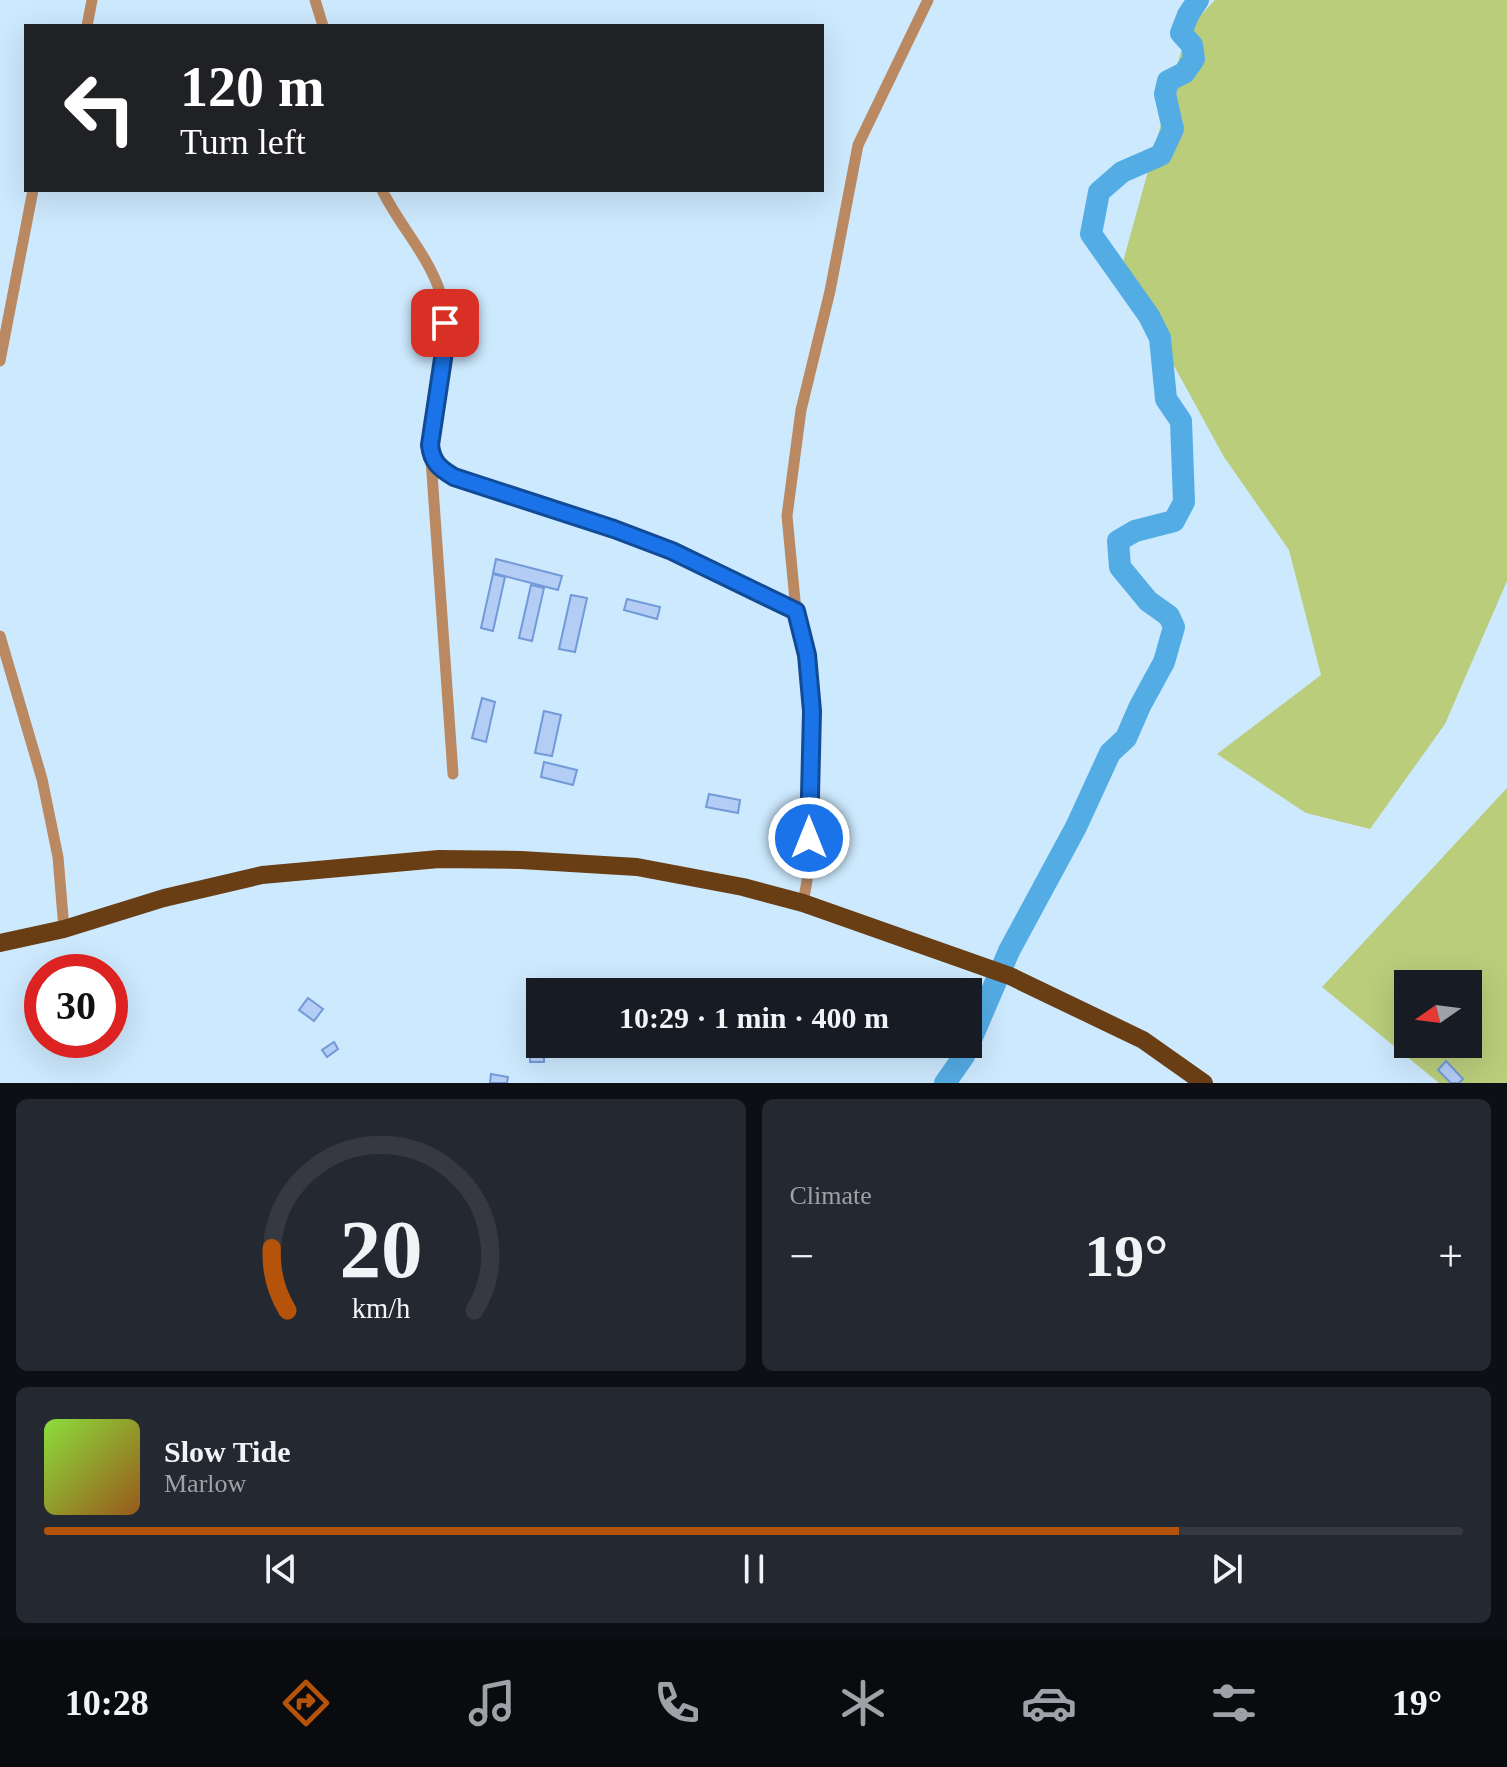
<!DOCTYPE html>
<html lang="en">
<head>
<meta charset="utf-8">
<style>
  body { margin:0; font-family:Georgia,serif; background:#242831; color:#f1f3f6; height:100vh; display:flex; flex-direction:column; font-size:30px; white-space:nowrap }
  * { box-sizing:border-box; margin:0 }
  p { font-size:26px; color:#9ea1a6 }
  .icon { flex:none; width:44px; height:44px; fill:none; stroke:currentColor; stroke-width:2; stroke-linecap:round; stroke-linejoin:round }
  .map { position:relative; height:1083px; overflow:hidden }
  .drawer { display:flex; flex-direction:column; gap:16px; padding:16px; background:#0d0f14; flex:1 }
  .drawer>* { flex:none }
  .banner { position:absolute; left:24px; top:24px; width:800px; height:168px; border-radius:0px; box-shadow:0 8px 32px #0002; background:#202124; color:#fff; overflow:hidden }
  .needle { width:52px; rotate:256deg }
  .controls { position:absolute; left:1394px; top:970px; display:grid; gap:16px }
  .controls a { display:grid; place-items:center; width:88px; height:88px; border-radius:0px; background:#171b24; box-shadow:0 8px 32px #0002; font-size:40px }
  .speed { position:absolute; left:24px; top:954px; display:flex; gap:16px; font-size:40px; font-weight:700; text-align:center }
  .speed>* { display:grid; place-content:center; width:104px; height:104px; border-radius:50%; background:#171b24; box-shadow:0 8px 32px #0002; line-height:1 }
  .speed .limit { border:12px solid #d22; background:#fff; color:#111 }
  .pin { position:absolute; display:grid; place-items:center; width:68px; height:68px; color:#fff; margin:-34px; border-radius:16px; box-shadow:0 4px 12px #0006 }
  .me { position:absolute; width:88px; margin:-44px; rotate:0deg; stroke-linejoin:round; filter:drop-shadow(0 0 6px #0008) }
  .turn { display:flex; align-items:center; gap:28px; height:168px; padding:0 24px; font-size:36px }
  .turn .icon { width:104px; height:104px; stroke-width:2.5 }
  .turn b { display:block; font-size:56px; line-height:68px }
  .big { font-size:60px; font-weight:700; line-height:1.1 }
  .drawer .widget { flex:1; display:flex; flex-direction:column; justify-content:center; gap:12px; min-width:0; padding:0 28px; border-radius:12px; background:#242831 }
  .drawer .dial { align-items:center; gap:0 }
  .dial svg { height:208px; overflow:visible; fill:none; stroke:#363941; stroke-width:7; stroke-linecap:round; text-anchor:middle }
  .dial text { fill:#f1f3f6; stroke:none }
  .song { display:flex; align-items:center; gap:24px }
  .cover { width:96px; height:96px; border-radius:12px; background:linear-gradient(135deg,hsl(90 70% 55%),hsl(30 70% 35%)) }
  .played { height:8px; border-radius:4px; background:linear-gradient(90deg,#b45309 80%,#363941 80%) }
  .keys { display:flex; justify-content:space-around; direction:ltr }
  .heat { display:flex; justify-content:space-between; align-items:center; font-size:44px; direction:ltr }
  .drawer .tiles { flex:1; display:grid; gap:16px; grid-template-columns:1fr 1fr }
  .widget:last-child { grid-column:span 2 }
  .trip { position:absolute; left:526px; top:978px; width:456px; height:80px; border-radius:0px; background:#171b24; box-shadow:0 8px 32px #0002; font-weight:700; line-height:80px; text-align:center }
  .dock { display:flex; height:128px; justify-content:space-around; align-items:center; background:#090b0e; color:#9ea1a6 }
  .dock .icon { width:56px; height:56px }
  .dock .active { color:#b45309 }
  .dock b { font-size:36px; color:#f1f3f6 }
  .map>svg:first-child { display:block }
  .green { fill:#b9cd7b; fill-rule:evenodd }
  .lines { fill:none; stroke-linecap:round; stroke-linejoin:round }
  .river { stroke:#54ace5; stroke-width:22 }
  .building { fill:#b4cdf5; stroke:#7299d8; stroke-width:2 }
  .minor { stroke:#ba8962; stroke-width:11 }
  .trunk { stroke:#693e14; stroke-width:18 }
  .route-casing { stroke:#114b97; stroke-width:20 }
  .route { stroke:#1a73e8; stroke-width:14 }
</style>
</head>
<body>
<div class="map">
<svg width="1507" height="1083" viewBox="0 0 1507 1083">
  <rect width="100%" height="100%" fill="#cde9fe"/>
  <!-- green -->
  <g class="green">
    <path d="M1215 0H1507V581L1445 724 1370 829 1306 813 1217 754 1321 675 1289 550 1224 457 1121 269 1187 30Z"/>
    <path d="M1507 788V1083H1439L1322 987ZM1408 984H1468V1044H1408Z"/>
  </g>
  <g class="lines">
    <!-- river -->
    <path class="river" d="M945 1083 964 1056 1009 951 1076 827 1110 753 1126 738 1140 706 1164 662 1174 627 1169 616 1148 601 1120 567 1118 541 1135 531 1174 521 1184 502 1181 421 1166 399 1160 338 1149 316 1091 234 1099 192 1122 172 1161 155 1173 129 1165 94 1168 81 1184 73 1194 59 1192 45 1181 33 1188 15 1198 0"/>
  </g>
  <!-- building -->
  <g class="building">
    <path d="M496 559 562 576 558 590 493 573Z"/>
    <path d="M493 574 505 577 493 631 481 628Z"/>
    <path d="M531 585 544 588 532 641 519 638Z"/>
    <path d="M571 595 587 598 575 652 559 649Z"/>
    <path d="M627 599 660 607 657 619 624 610Z"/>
    <path d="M482 698 495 702 486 742 472 738Z"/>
    <path d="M544 711 561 715 552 756 535 753Z"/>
    <path d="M544 762 577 770 573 785 541 777Z"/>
    <path d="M709 794 740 800 738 813 706 807Z"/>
    <path d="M308 998 323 1009 314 1021 299 1010Z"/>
    <path d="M530 1040H540V1044H544V1062H530Z"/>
    <path d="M334 1042 338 1049 327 1057 322 1050Z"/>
    <path d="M1446 1061 1463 1079 1459 1083H1451L1438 1070Z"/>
    <path d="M491 1074 508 1077 507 1083H490Z"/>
  </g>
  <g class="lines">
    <!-- minor -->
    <g class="minor">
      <path d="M315 0 323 26"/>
      <path d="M87 26 92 0"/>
      <path d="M382 190C399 225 428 255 440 292 455 334 437 401 430 445 432 462 439 468 454 477L614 529 672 551 796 611 807 655 812 711 807 881 803 903"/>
      <path d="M0 361 33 190"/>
      <path d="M431 459 453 774"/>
      <path d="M796 611 787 516 801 410 830 291 858 145 928 0"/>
      <path d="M0 636 42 779 58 857 64 929"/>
    </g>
    <!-- trunk -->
    <path class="trunk" d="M0 943 64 929 164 898 262 875 439 859 521 860 637 867 743 887 803 903 1010 976 1143 1040 1204 1083"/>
  </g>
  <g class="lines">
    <!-- route casing -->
    <g class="route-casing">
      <path id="route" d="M445 323 444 352 430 445C432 462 439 468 454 477L614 529 672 551 796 611 807 655 812 711 809 838"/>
    </g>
    <!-- route -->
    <use href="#route" class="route"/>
  </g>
</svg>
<div class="controls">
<a><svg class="needle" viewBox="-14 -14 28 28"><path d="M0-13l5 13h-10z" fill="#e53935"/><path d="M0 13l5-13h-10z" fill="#9ea1a6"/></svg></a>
</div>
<div class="speed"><div class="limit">30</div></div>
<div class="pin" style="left:445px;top:323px;background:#d93025"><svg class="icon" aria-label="arrive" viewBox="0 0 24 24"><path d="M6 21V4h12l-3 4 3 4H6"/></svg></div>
<svg class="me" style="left:809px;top:838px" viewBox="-20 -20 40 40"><circle r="17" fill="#1a73e8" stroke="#fff" stroke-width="3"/><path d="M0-11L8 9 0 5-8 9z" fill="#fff"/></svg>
<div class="trip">10:29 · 1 min · 400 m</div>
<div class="banner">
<div class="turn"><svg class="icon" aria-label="left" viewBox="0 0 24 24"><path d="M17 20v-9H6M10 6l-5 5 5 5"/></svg><div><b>120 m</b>Turn left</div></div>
</div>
</div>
<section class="drawer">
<div class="tiles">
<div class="widget dial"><svg viewBox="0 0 100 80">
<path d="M14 69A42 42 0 1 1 86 69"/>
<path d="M14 69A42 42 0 0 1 8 45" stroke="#b45309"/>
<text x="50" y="56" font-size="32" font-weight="700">20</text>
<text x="50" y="72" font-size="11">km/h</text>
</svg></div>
<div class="widget"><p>Climate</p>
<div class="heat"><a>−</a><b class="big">19°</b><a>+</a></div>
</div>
<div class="widget">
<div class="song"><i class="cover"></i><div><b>Slow Tide</b><p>Marlow</p></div></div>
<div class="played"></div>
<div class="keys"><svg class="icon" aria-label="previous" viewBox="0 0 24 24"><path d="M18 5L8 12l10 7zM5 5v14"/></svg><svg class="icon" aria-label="pause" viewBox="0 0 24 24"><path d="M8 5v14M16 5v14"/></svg><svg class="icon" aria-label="next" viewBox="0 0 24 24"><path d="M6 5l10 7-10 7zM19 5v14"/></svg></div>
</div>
</div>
</section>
<nav class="dock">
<b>10:28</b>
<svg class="icon active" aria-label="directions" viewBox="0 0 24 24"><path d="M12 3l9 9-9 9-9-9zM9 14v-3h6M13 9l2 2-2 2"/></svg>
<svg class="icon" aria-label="music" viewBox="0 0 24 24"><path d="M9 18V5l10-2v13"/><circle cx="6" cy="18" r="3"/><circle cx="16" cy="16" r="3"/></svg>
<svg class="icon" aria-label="phone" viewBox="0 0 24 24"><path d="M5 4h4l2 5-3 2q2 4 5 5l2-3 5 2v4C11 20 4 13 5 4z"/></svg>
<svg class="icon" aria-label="climate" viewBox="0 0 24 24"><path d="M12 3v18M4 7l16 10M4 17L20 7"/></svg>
<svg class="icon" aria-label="car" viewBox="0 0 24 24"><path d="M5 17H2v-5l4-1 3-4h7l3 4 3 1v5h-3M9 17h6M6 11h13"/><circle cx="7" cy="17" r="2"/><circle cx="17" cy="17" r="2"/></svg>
<svg class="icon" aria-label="filters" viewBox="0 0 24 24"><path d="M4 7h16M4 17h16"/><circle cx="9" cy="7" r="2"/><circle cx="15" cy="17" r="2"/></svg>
<b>19°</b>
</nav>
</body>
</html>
